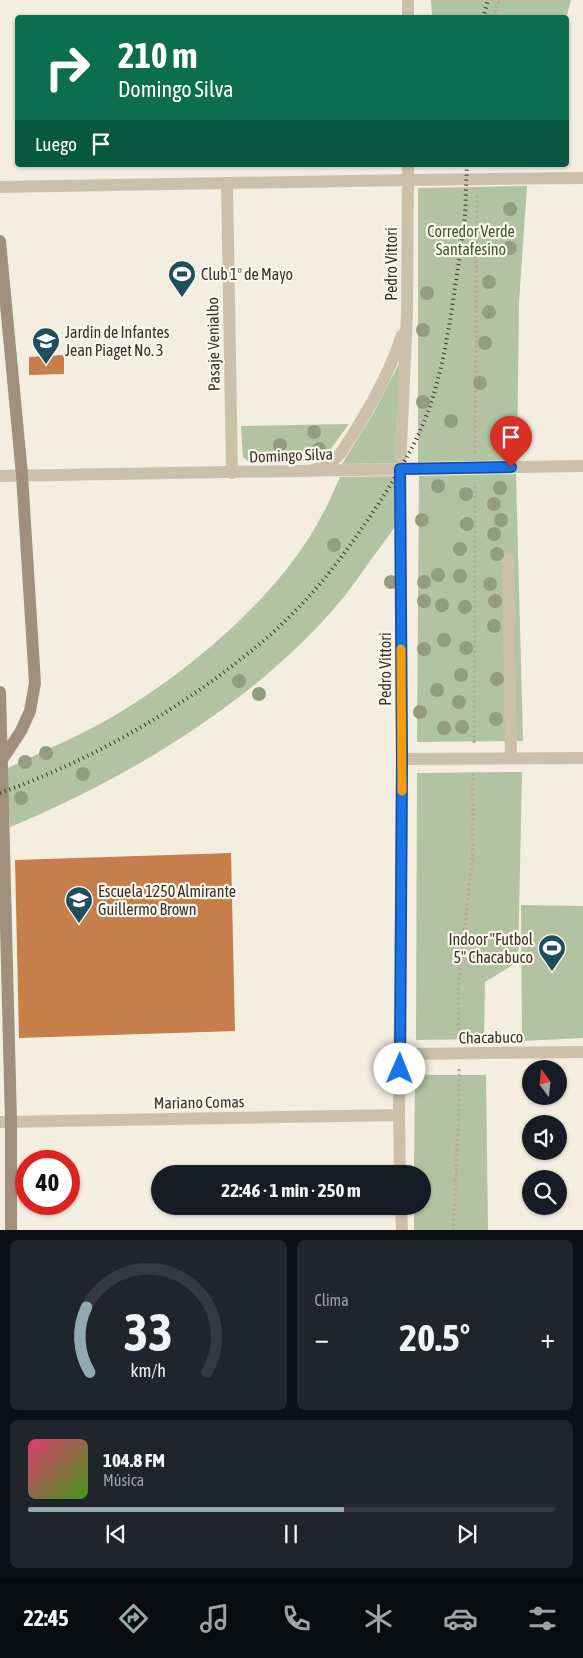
<!DOCTYPE html>
<html lang="es">
<head>
<meta charset="utf-8">
<style>
  body { margin:0; font-family:"Asap Condensed",sans-serif; background:#20242c; color:#f1f3f6; height:100vh; display:flex; flex-direction:column; font-size:19px; white-space:nowrap }
  * { box-sizing:border-box; margin:0 }
  p { font-size:16px; color:#9ea1a6 }
  .icon { flex:none; width:28px; height:28px; fill:none; stroke:currentColor; stroke-width:2; stroke-linecap:round; stroke-linejoin:round }
  .map { position:relative; height:1230px; overflow:hidden }
  .details { display:flex; flex-direction:column; gap:10px; padding:10px; background:#0d0f14; flex:1 }
  .details>* { flex:none }
  .hud { position:absolute; left:15px; top:15px; width:554px; height:152px; border-radius:5px; box-shadow:0 1px 4px #0004; background:#0b6e4f; color:#fff; overflow:hidden }
  .needle { width:32px; rotate:345deg }
  .controls { position:absolute; left:522px; top:1060px; display:grid; gap:10px }
  .controls a { display:grid; place-items:center; width:45px; height:45px; border-radius:50%; background:#171b24; box-shadow:0 1px 4px #0004; font-size:25px }
  .speed { position:absolute; left:15px; top:1150px; display:flex; gap:10px; font-size:25px; font-weight:700; text-align:center }
  .speed>* { display:grid; place-content:center; width:65px; height:65px; border-radius:50%; background:#171b24; box-shadow:0 1px 4px #0004; line-height:1 }
  .speed .limit { border:8px solid #d22; background:#fff; color:#111 }
  .pin { position:absolute; display:grid; place-items:center; width:42px; height:42px; color:#fff; margin:-51px -21px; border-radius:50% 50% 50% 0; rotate:-45deg; box-shadow:0 0 5px #0007 }
  .pin .icon { rotate:45deg }
  .me { position:absolute; width:55px; margin:-28px; rotate:1deg; stroke-linejoin:round; filter:drop-shadow(0 0 4px #0008) }
  .turn { display:flex; align-items:center; gap:18px; height:105px; padding:0 20px; font-size:22px }
  .turn .icon { width:65px; height:65px; stroke-width:2.5 }
  .turn b { display:block; font-size:35px; line-height:42px }
  .then { display:flex; align-items:center; height:48px; padding:0 20px; background:#0003; gap:10px; font-size:19px }
  .big { font-size:38px; font-weight:700; line-height:1.1 }
  .details .tile { flex:1; display:flex; flex-direction:column; justify-content:center; gap:8px; min-width:0; padding:0 18px; border-radius:8px; background:#20242c }
  .details .dial { align-items:center; gap:0 }
  .dial svg { height:130px; overflow:visible; fill:none; stroke:#363941; stroke-width:7; stroke-linecap:round; text-anchor:middle }
  .dial text { fill:#f1f3f6; stroke:none }
  .song { display:flex; align-items:center; gap:15px }
  .cover { width:60px; height:60px; border-radius:8px; background:linear-gradient(135deg,hsl(340 70% 55%),hsl(100 70% 35%)) }
  .played { height:5px; border-radius:2px; background:linear-gradient(90deg,#92a9b1 60%,#363941 60%) }
  .keys { display:flex; justify-content:space-around; direction:ltr }
  .heat { display:flex; justify-content:space-between; align-items:center; font-size:28px; direction:ltr }
  .details .tiles { flex:1; display:grid; gap:10px; grid-template-columns:1fr 1fr }
  .tile:last-child { grid-column:span 2 }
  .trip { position:absolute; left:151px; top:1165px; width:280px; height:50px; border-radius:25px; background:#171b24; box-shadow:0 1px 4px #0004; font-weight:700; line-height:50px; text-align:center }
  .tab-bar { display:flex; height:80px; justify-content:space-around; align-items:center; background:#090b0e; color:#9ea1a6 }
  .tab-bar .icon { width:35px; height:35px }
  .tab-bar .on { color:#92a9b1 }
  .tab-bar b { font-size:22px; color:#f1f3f6 }
  .map>svg:first-child { display:block }
  .green { fill:#b1c3a0 }
  .building { fill:#c67e4b }
  .lines { fill:none; stroke-linecap:round; stroke-linejoin:round }
  .path { stroke:#b8aa96; stroke-width:3; stroke-dasharray:2.5 2.5; stroke-linecap:butt }
  .minor { stroke:#ccc0ab; stroke-width:12 }
  .tertiary { stroke:#ccc0ab; stroke-width:12 }
  .secondary { stroke:#a08f7d; stroke-width:12 }
  .rail { stroke:#3a322b; stroke-width:4; stroke-dasharray:1 4; stroke-linecap:butt }
  .tree { fill:#929c7e }
  .route-casing { stroke:#114b97; stroke-width:12 }
  .route { stroke:#1a73e8; stroke-width:9 }
  .slow { stroke:#f59e0b; stroke-width:9 }
  .labels { text-anchor:middle; dominant-baseline:central; stroke-width:4.5; stroke-linejoin:round; paint-order:stroke }
  .park-label { font-size:16px; fill:#42592e; stroke:#fbf7ed }
  .street-label { font-size:16px; fill:#3a322b; stroke:#fbf7ed }
  .poi-label { font-size:16px; fill:#3a322b; stroke:#fbf7ed; text-anchor:start }
</style>
</head>
<body>
<div class="map">
<svg width="583" height="1231" viewBox="0 0 583 1231">
  <rect width="100%" height="100%" fill="#f3eee0"/>
  <!-- green -->
  <g class="green">
    <path d="M431 0H571L566 18 432 17Z"/>
    <path d="M527 186 519 302 517 460 418 462V188Z"/>
    <path d="M402 358 401 463 342 464 374 412Z"/>
    <path d="M349 424 327 454 314 461 250 463 243 457 241 426Z"/>
    <path d="M516 474 523 741 417 742 419 476Z"/>
    <path d="M402 476C402 489 403 502 401 514 400 523 374 555 368 564 360 575 352 587 343 598 260 699 129 778 10 827L6 769C41 752 78 737 112 717 188 673 281 595 322 515 329 503 334 490 340 477Z"/>
    <path d="M522 772 518 962 485 982 484 1039 416 1040 417 773Z"/>
    <path d="M521 905 583 906V1038L522 1041Z"/>
    <path d="M415 1075H486L488 1230H414V1206H422V1174H414Z"/>
  </g>
  <!-- building -->
  <g class="building">
    <path d="M64 355V374L29 375V357Z"/>
    <path d="M231 853 235 1031 19 1038 15 860Z"/>
  </g>
  <g class="lines">
    <!-- path -->
    <g class="path">
      <path d="M494 18 499 0"/>
      <path d="M475 453 477 195"/>
      <path d="M474 743 475 482"/>
      <path d="M459 1040 458 990 473 851V772"/>
      <path d="M453 1231 459 1109V1069"/>
    </g>
    <!-- minor -->
    <g class="minor">
      <path d="M408 180 583 178"/>
      <path d="M227 184 232 473"/>
      <path d="M0 476 583 466"/>
      <path d="M508 559 511 758"/>
      <path d="M402 759 583 758"/>
      <path d="M400 1054 583 1052"/>
    </g>
    <!-- tertiary -->
    <g class="tertiary">
      <path d="M408 18V0"/>
      <path d="M0 187 408 180"/>
      <path d="M310 471C323 467 331 464 340 454 365 417 388 378 402 335"/>
      <path d="M0 1122 399 1115"/>
      <path d="M400 1174 399 1115 402 759 400 469 407 313 408 165"/>
      <path d="M401 1206 402 1231"/>
    </g>
    <!-- secondary -->
    <g class="secondary">
      <path d="M0 241 22 475 35 683 30 711 21 731 2 760"/>
      <path d="M0 692 11 1122V1231"/>
    </g>
    <!-- rail -->
    <g class="rail">
      <path d="M483 18 488 0"/>
      <path d="M0 793C78 765 152 725 219 676 241 659 264 642 284 622 317 591 344 555 369 518 391 485 413 451 427 414 442 374 449 330 455 287 459 263 462 239 465 216 466 199 466 182 467 165"/>
    </g>
  </g>
  <!-- trees -->
  <g class="tree">
    <circle cx="510" cy="209" r="7"/>
    <circle cx="510" cy="248" r="7"/>
    <circle cx="489" cy="282" r="7"/>
    <circle cx="427" cy="293" r="7"/>
    <circle cx="489" cy="312" r="7"/>
    <circle cx="423" cy="330" r="7"/>
    <circle cx="485" cy="343" r="7"/>
    <circle cx="480" cy="383" r="7"/>
    <circle cx="423" cy="402" r="7"/>
    <circle cx="451" cy="421" r="7"/>
    <circle cx="314" cy="432" r="7"/>
    <circle cx="280" cy="445" r="7"/>
    <circle cx="319" cy="449" r="7"/>
    <circle cx="438" cy="486" r="7"/>
    <circle cx="500" cy="488" r="7"/>
    <circle cx="466" cy="494" r="7"/>
    <circle cx="494" cy="504" r="7"/>
    <circle cx="422" cy="520" r="7"/>
    <circle cx="501" cy="520" r="7"/>
    <circle cx="467" cy="524" r="7"/>
    <circle cx="494" cy="534" r="7"/>
    <circle cx="334" cy="545" r="7"/>
    <circle cx="460" cy="549" r="7"/>
    <circle cx="497" cy="554" r="7"/>
    <circle cx="438" cy="575" r="7"/>
    <circle cx="460" cy="576" r="7"/>
    <circle cx="391" cy="582" r="7"/>
    <circle cx="424" cy="582" r="7"/>
    <circle cx="490" cy="584" r="7"/>
    <circle cx="424" cy="601" r="7"/>
    <circle cx="495" cy="601" r="7"/>
    <circle cx="442" cy="605" r="7"/>
    <circle cx="465" cy="607" r="7"/>
    <circle cx="494" cy="626" r="7"/>
    <circle cx="444" cy="640" r="7"/>
    <circle cx="466" cy="648" r="7"/>
    <circle cx="424" cy="649" r="7"/>
    <circle cx="461" cy="675" r="7"/>
    <circle cx="497" cy="679" r="7"/>
    <circle cx="239" cy="681" r="7"/>
    <circle cx="437" cy="690" r="7"/>
    <circle cx="259" cy="694" r="7"/>
    <circle cx="459" cy="702" r="7"/>
    <circle cx="420" cy="712" r="7"/>
    <circle cx="496" cy="719" r="7"/>
    <circle cx="462" cy="727" r="7"/>
    <circle cx="444" cy="728" r="7"/>
    <circle cx="46" cy="753" r="7"/>
    <circle cx="25" cy="762" r="7"/>
    <circle cx="83" cy="774" r="7"/>
    <circle cx="21" cy="798" r="7"/>
  </g>
  <g class="lines">
    <!-- route casing -->
    <g class="route-casing">
      <path id="route" d="M400 1069 402 759 400 469 511 467"/>
    </g>
    <!-- route -->
    <use href="#route" class="route"/>
    <!-- slow -->
    <path class="slow" d="M401 649 402 791"/>
  </g>
  <!-- icons -->
  <defs>
    <g id="stadium-pin" transform="scale(1.4375)"><path d="M0 17L-7.5 6A9.5 9.5 0 1 1 7.5 6Z" fill="#1f4e5c" stroke="#fbf7ed"/><path d="M0-5a6.5 5 0 1 0 0 10a6.5 5 0 1 0 0-10ZM-3.5-1.8h7v3.6h-7Z" fill="#fff"/></g>
    <g id="school-pin" transform="scale(1.4375)"><path d="M0 17L-7.5 6A9.5 9.5 0 1 1 7.5 6Z" fill="#1f4e5c" stroke="#fbf7ed"/><path d="M0-5L7-2L0 1L-7-2ZM-4 1L0 2.5L4 1V4Q0 6-4 4Z" fill="#fff"/></g>
  </defs>
  <g fill-rule="evenodd">
    <use href="#stadium-pin" x="182" y="274"/>
    <use href="#school-pin" x="46" y="341"/>
    <use href="#school-pin" x="79" y="900"/>
    <use href="#stadium-pin" x="552" y="948"/>
  </g>
  <g class="labels">
    <!-- park labels -->
    <g class="park-label">
      <text x="471" y="231">Corredor Verde<tspan x="471" dy="18">Santafesino</tspan></text>
    </g>
    <!-- street labels -->
    <g class="street-label">
      <text transform="translate(391 264) rotate(-90)">Pedro Vittori</text>
      <text transform="translate(213 344) rotate(-91)">Pasaje Venialbo</text>
      <text transform="translate(291 455) rotate(-2)">Domingo Silva</text>
      <text transform="translate(385 669) rotate(-90)">Pedro Vittori</text>
      <text transform="translate(491 1037) rotate(-1)">Chacabuco</text>
      <text transform="translate(199 1102) rotate(-1)">Mariano Comas</text>
    </g>
    <!-- poi labels -->
    <g class="poi-label">
      <text x="201" y="274">Club 1º de Mayo</text>
      <text x="65" y="332">Jardín de Infantes<tspan x="65" dy="18">Jean Piaget No. 3</tspan></text>
      <text x="98" y="891">Escuela 1250 Almirante<tspan x="98" dy="18">Guillermo Brown</tspan></text>
      <text x="533" y="939" text-anchor="end">Indoor "Futbol<tspan x="533" dy="18">5" Chacabuco</tspan></text>
    </g>
  </g>
</svg>
<div class="controls">
<a><svg class="needle" viewBox="-14 -14 28 28"><path d="M0-13l5 13h-10z" fill="#e53935"/><path d="M0 13l5-13h-10z" fill="#9ea1a6"/></svg></a>
<a><svg class="icon" aria-label="sound" viewBox="0 0 24 24"><path d="M4 9h4l5-4v14l-5-4H4zM17 9q2 3 0 6"/></svg></a>
<a><svg class="icon" aria-label="search" viewBox="0 0 24 24"><circle cx="10" cy="10" r="6"/><path d="M15 15l6 6"/></svg></a>
</div>
<div class="speed"><div class="limit">40</div></div>
<div class="pin" style="left:511px;top:467px;background:#d93025"><svg class="icon" aria-label="arrive" viewBox="0 0 24 24"><path d="M6 21V4h12l-3 4 3 4H6"/></svg></div>
<svg class="me" style="left:400px;top:1069px" viewBox="-20 -20 40 40"><circle r="19" fill="#fff"/><path d="M0-13L10 11 0 6-10 11z" fill="#1a73e8"/></svg>
<div class="trip">22:46 · 1 min · 250 m</div>
<div class="hud">
<div class="turn"><svg class="icon" aria-label="right" viewBox="0 0 24 24"><path d="M7 20v-9h11M14 6l5 5-5 5"/></svg><div><b>210 m</b>Domingo Silva</div></div>
<div class="then">Luego<svg class="icon" aria-label="arrive" viewBox="0 0 24 24"><path d="M6 21V4h12l-3 4 3 4H6"/></svg></div>
</div>
</div>
<section class="details">
<div class="tiles">
<div class="tile dial"><svg viewBox="0 0 100 80">
<path d="M14 69A42 42 0 1 1 86 69"/>
<path d="M14 69A42 42 0 0 1 12 29" stroke="#92a9b1"/>
<text x="50" y="56" font-size="32" font-weight="700">33</text>
<text x="50" y="72" font-size="11">km/h</text>
</svg></div>
<div class="tile"><p>Clima</p>
<div class="heat"><a>−</a><b class="big">20.5°</b><a>+</a></div>
</div>
<div class="tile">
<div class="song"><i class="cover"></i><div><b>104.8 FM</b><p>Música</p></div></div>
<div class="played"></div>
<div class="keys"><svg class="icon" aria-label="previous" viewBox="0 0 24 24"><path d="M18 5L8 12l10 7zM5 5v14"/></svg><svg class="icon" aria-label="pause" viewBox="0 0 24 24"><path d="M8 5v14M16 5v14"/></svg><svg class="icon" aria-label="next" viewBox="0 0 24 24"><path d="M6 5l10 7-10 7zM19 5v14"/></svg></div>
</div>
</div>
</section>
<nav class="tab-bar">
<b>22:45</b>
<svg class="icon on" aria-label="directions" viewBox="0 0 24 24"><path d="M12 3l9 9-9 9-9-9zM9 14v-3h6M13 9l2 2-2 2"/></svg>
<svg class="icon" aria-label="music" viewBox="0 0 24 24"><path d="M9 18V5l10-2v13"/><circle cx="6" cy="18" r="3"/><circle cx="16" cy="16" r="3"/></svg>
<svg class="icon" aria-label="phone" viewBox="0 0 24 24"><path d="M5 4h4l2 5-3 2q2 4 5 5l2-3 5 2v4C11 20 4 13 5 4z"/></svg>
<svg class="icon" aria-label="climate" viewBox="0 0 24 24"><path d="M12 3v18M4 7l16 10M4 17L20 7"/></svg>
<svg class="icon" aria-label="car" viewBox="0 0 24 24"><path d="M5 17H2v-5l4-1 3-4h7l3 4 3 1v5h-3M9 17h6M6 11h13"/><circle cx="7" cy="17" r="2"/><circle cx="17" cy="17" r="2"/></svg>
<svg class="icon" aria-label="filters" viewBox="0 0 24 24"><path d="M4 7h16M4 17h16"/><circle cx="9" cy="7" r="2"/><circle cx="15" cy="17" r="2"/></svg>
</nav>
</body>
</html>
